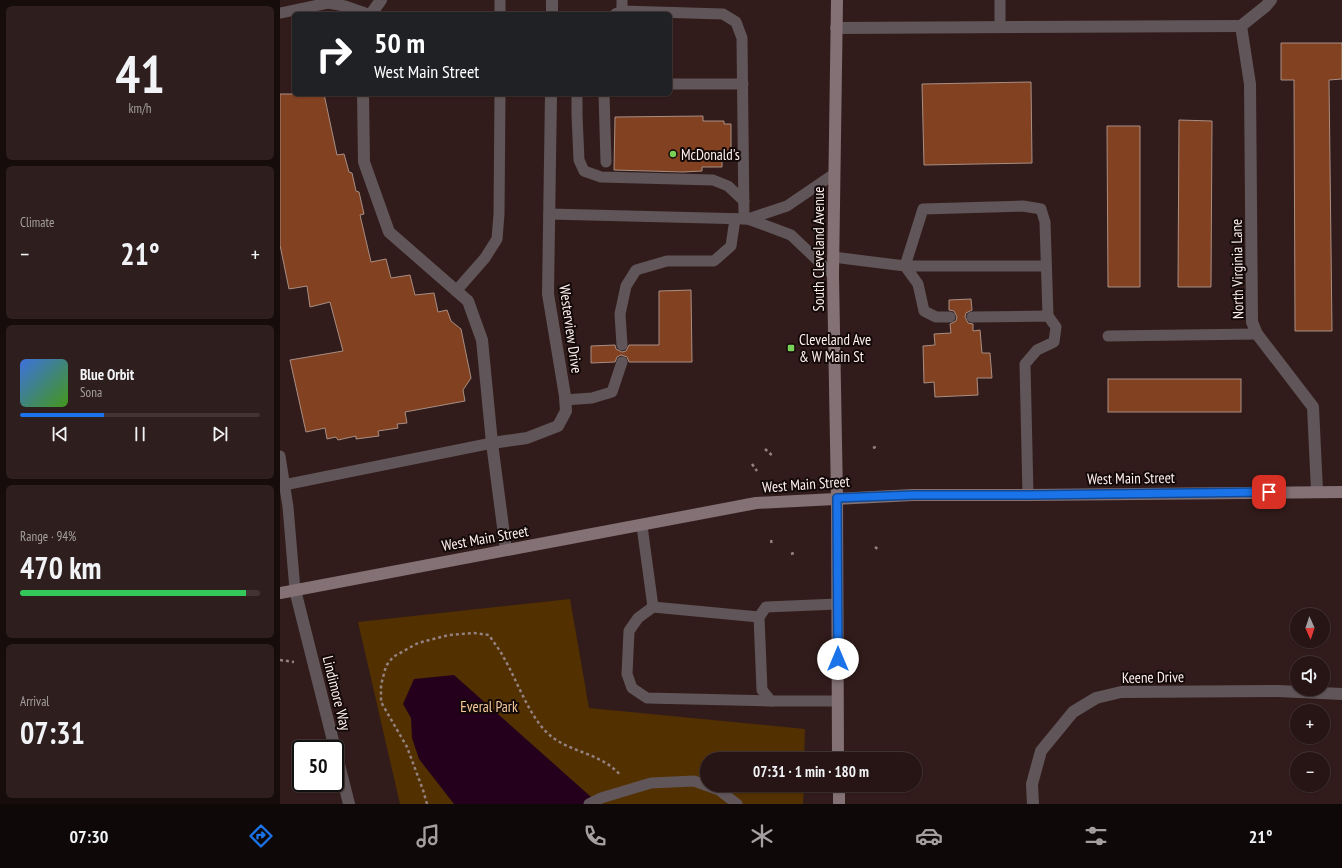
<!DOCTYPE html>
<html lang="en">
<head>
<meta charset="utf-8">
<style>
  body { margin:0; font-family:"PT Sans Narrow",sans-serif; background:#2e1e1d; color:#f1f3f6; height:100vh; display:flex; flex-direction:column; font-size:15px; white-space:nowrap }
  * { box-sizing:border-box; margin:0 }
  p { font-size:13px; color:#a49fa0 }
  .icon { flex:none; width:22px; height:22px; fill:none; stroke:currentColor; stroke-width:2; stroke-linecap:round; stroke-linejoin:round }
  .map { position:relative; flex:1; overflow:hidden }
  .side { display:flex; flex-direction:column; gap:6px; padding:6px; background:#150c0b; width:280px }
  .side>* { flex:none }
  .guide { position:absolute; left:12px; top:12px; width:380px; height:84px; border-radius:6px; box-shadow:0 1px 3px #0004,0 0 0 1px #423434; background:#202124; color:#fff; overflow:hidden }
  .needle { width:26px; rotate:177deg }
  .tools { position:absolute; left:1010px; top:608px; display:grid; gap:8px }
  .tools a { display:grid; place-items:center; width:40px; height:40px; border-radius:50%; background:#261514; box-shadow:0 1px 3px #0004,0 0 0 1px #423434; font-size:20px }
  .speed { position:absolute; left:12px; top:740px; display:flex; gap:8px; font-size:20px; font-weight:700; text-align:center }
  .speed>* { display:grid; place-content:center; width:52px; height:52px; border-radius:50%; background:#261514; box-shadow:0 1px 3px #0004,0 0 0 1px #423434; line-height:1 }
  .speed .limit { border:2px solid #111; border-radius:6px; background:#fff; color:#111 }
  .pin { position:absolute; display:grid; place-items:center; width:34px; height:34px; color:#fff; margin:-17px; border-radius:8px; box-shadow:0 2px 6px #0006 }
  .me { position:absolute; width:44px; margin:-22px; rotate:0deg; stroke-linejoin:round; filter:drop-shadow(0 0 3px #0008) }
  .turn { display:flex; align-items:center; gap:14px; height:84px; padding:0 16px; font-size:18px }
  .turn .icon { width:52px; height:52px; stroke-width:2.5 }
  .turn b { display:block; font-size:28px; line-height:34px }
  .big { font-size:30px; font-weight:700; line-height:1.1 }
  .side .tile { flex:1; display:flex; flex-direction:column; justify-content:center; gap:6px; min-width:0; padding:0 14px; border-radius:6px; background:#2e1e1d }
  .side .dial { align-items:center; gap:0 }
  .dial b { font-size:52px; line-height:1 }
  .song { display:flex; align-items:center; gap:12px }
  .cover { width:48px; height:48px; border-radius:6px; background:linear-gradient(135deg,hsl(220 70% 55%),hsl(100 70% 35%)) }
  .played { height:4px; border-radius:2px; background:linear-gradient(90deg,#1a73e8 35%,#423434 35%) }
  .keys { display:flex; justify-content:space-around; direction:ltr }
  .heat { display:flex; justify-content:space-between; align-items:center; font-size:22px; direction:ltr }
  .charge { height:6px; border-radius:3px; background:linear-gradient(90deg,#34c759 94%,#423434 0) }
  .trip { position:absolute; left:420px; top:752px; width:222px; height:40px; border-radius:20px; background:#261514; box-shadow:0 1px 3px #0004,0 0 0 1px #423434; font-weight:700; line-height:40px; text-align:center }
  .tab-bar { display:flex; height:64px; justify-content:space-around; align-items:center; background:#0f0808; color:#a49fa0 }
  .tab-bar .icon { width:28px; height:28px }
  .tab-bar .on { color:#1a73e8 }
  .tab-bar b { font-size:18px; color:#f1f3f6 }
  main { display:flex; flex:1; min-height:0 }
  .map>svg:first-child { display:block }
  .green { fill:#523000 }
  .water { fill:#24001d }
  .building { fill:#824222; stroke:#a88e83 }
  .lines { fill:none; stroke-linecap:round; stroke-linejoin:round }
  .path { stroke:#948180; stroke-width:2.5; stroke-dasharray:3 3; stroke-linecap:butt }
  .lane { stroke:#605558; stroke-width:11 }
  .street { stroke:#605558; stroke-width:12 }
  .secondary { stroke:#837175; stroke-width:12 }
  .route-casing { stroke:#114b97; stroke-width:10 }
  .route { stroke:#1a73e8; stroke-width:7 }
  .poi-dot { fill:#79d157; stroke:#130909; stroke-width:1.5 }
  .labels { text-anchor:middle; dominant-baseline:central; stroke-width:4; stroke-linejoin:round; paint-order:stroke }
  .poi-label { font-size:15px; fill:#ffefee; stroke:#130909; text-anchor:start }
  .street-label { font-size:15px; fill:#ffefee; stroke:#130909 }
  .park-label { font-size:15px; fill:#f5ca9c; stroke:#130909 }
</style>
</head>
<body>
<main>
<section class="side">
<div class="tile dial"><b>41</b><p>km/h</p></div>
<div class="tile"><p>Climate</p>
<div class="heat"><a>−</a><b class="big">21°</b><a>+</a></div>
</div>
<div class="tile">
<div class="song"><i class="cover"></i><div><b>Blue Orbit</b><p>Sona</p></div></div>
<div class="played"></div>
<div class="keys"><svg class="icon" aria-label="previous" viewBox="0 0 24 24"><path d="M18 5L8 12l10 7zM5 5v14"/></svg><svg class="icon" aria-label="pause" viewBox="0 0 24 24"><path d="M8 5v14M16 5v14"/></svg><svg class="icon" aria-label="next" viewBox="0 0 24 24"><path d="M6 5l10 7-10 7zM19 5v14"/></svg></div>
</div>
<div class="tile"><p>Range · 94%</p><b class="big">470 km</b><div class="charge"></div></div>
<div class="tile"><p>Arrival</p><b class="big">07:31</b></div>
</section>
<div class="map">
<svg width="1062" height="804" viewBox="0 0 1062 804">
  <rect width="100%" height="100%" fill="#321c1b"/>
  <!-- green -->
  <path class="green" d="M290 599 309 708 525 729 524 759H427V785H524L523 804H120L78 622Z"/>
  <!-- water -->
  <path class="water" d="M174 675 319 804H174L139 759 132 738 131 718 123 704 134 679Z"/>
  <!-- building -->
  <g class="building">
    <path d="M1001 43H1062V79L1049 80 1052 331H1015L1014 80H1001Z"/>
    <path d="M751 82 752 163 644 165 642 84Z"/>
    <path d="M0 94H44L57 155 64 154 69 172 72 173 76 191 79 192 84 214 80 215 91 262 106 259 111 278 130 275 135 295 154 293 158 312 167 310 171 321 181 329 191 378 183 390 185 401 125 412 127 423 117 424 118 428 98 431 99 436 76 439V436L58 440 56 437 47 439 45 428 26 432 10 360 63 351 50 302 30 307 27 286 9 289 0 245Z"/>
    <path d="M423 116V121H444V124H451V160H442V167H422V171L403 172 334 170 335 117Z"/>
    <path d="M899 120 932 121 931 287H898Z"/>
    <path d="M827 126H860V287H828Z"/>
    <path d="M411 290 412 362H349L347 357 341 355 337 357 335 362 311 363V346L335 345 336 349 342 352 346 351 349 345H379V291Z"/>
    <path d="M691 299 692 310 686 313 685 317 688 323 693 324V331L700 330 702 353H710L712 378H697L698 395 655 397 654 382 644 383 643 346 655 345 654 334 671 333 670 324 676 321 677 317 674 311 669 310V300Z"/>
    <rect x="828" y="379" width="133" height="33"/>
  </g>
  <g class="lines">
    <!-- path -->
    <g class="path">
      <path d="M593 448 598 446"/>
      <path d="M485 449 494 457"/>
      <path d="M472 464 477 471"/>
      <path d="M491 540 492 545"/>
      <path d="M595 547 599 550"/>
      <path d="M511 554 514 553"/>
      <path d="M0 660 14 662"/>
      <path d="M147 804 143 790 127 747 101 702V685L106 666 113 657 138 643 169 635 194 633 209 635C214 643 220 650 224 658 238 682 250 720 272 737 293 753 323 754 341 776"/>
    </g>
    <!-- lane -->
    <g class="lane">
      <path d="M720 0V27"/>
      <path d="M342 11V0"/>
      <path d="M0 13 48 3 65 6 88 14"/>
      <path d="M220 14V0"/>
      <path d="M335 14 342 11 443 14 456 22 462 38 464 219"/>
      <path d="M390 84H463"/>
      <path d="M297 94V115L299 160 304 171 321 177 433 180 448 186 464 201"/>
      <path d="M324 94 326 162"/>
      <path d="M269 214 468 219 507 206 554 174"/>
      <path d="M468 219 511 235 553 275"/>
      <path d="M553 257 625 266 638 284 644 311 656 317H670"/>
      <path d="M766 266H625L643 209 743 206 761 209 765 222 768 316"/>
      <path d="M176 291 205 258 217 239 219 214 220 94"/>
      <path d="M692 317 768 316 776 327 774 342 757 350 745 364 748 495"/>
      <path d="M828 336 977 334"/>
      <path d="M342 345 340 314 346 286 356 270 387 261H434L451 246 455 219"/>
      <path d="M285 400 312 398 332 392 342 362"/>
      <path d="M0 456 8 507 15 590"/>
      <path d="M4 485 212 443"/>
      <path d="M362 526 373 607 479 617"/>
      <path d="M557 604 486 607 479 617 482 690 491 701H558"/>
      <path d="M373 607 358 618 349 631 347 674 352 688 367 698 491 701"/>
      <path d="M309 804 321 798 371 783 414 781 439 790 457 804"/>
    </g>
    <!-- street -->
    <g class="street">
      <path d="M91 14 101 0"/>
      <path d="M272 14V0"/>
      <path d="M961 26 970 84 972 322 977 334 1033 407 1037 491"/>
      <path d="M961 26 986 6 991 0"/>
      <path d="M556 28 961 26"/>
      <path d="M83 94 84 162 109 232 188 301 202 340 212 443 226 550"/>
      <path d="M212 443 247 438 278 426 286 411 285 396 268 294 271 94"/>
      <path d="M15 590 69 804"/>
      <path d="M753 804 752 784 761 751 793 712 816 698 841 692 998 691 1062 694"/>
    </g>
    <!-- secondary -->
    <g class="secondary">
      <path d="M557 0 553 275 557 498 558 759"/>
      <path d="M0 593 476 503 633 495H748L1062 492"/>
      <path d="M559 785V804"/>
    </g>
  </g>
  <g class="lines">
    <!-- route casing -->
    <g class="route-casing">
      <path id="route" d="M558 659 557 498 633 495H748L989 492"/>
    </g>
    <!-- route -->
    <use href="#route" class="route"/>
  </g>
  <!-- markers -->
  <g class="poi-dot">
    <circle cx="393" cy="154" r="4"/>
    <rect x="507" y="344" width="8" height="8" rx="2"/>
  </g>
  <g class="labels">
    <!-- poi labels -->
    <g class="poi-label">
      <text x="401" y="154">McDonald's</text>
      <text x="519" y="339">Cleveland Ave<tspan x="519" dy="17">&amp; W Main St</tspan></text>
    </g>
    <!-- street labels -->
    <g class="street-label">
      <text transform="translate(538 249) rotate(-90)">South Cleveland Avenue</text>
      <text transform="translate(957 269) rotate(-91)">North Virginia Lane</text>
      <text transform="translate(291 329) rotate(82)">Westerview Drive</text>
      <text transform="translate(851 478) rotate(-1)">West Main Street</text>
      <text transform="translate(526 484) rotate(-4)">West Main Street</text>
      <text transform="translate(205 538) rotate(-10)">West Main Street</text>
      <text transform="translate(873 677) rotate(-1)">Keene Drive</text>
      <text transform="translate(57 693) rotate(76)">Lindimore Way</text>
    </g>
    <!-- park labels -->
    <g class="park-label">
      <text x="209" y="706">Everal Park</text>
    </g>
  </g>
</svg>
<div class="tools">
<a><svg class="needle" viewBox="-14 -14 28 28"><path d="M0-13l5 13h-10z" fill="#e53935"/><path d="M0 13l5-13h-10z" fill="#a49fa0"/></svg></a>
<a><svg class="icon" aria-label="sound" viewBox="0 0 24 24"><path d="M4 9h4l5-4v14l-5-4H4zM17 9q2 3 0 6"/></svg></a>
<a>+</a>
<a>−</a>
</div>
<div class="speed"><div class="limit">50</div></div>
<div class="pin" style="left:989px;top:492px;background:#d93025"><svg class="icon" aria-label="arrive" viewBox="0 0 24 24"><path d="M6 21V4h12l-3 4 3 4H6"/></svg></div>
<svg class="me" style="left:558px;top:659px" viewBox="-20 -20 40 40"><circle r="19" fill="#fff"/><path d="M0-13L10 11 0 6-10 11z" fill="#1a73e8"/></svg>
<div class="trip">07:31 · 1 min · 180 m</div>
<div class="guide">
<div class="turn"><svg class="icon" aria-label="right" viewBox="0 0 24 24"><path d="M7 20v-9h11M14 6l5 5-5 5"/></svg><div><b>50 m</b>West Main Street</div></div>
</div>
</div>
</main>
<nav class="tab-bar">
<b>07:30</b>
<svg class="icon on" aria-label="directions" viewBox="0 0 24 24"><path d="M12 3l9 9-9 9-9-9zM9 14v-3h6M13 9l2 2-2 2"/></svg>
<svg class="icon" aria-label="music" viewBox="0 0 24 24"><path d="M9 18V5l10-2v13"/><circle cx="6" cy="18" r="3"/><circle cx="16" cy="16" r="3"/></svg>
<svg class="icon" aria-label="phone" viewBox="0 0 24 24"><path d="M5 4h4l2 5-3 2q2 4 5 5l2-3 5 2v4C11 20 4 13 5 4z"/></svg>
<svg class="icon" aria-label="climate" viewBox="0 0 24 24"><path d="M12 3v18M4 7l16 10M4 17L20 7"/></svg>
<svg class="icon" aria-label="car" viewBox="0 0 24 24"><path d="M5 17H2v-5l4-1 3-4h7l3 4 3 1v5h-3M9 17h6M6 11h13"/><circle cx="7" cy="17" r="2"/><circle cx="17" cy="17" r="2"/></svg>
<svg class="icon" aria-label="filters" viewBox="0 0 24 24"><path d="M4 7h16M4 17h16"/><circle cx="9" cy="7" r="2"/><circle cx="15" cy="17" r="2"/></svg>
<b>21°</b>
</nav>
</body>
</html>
